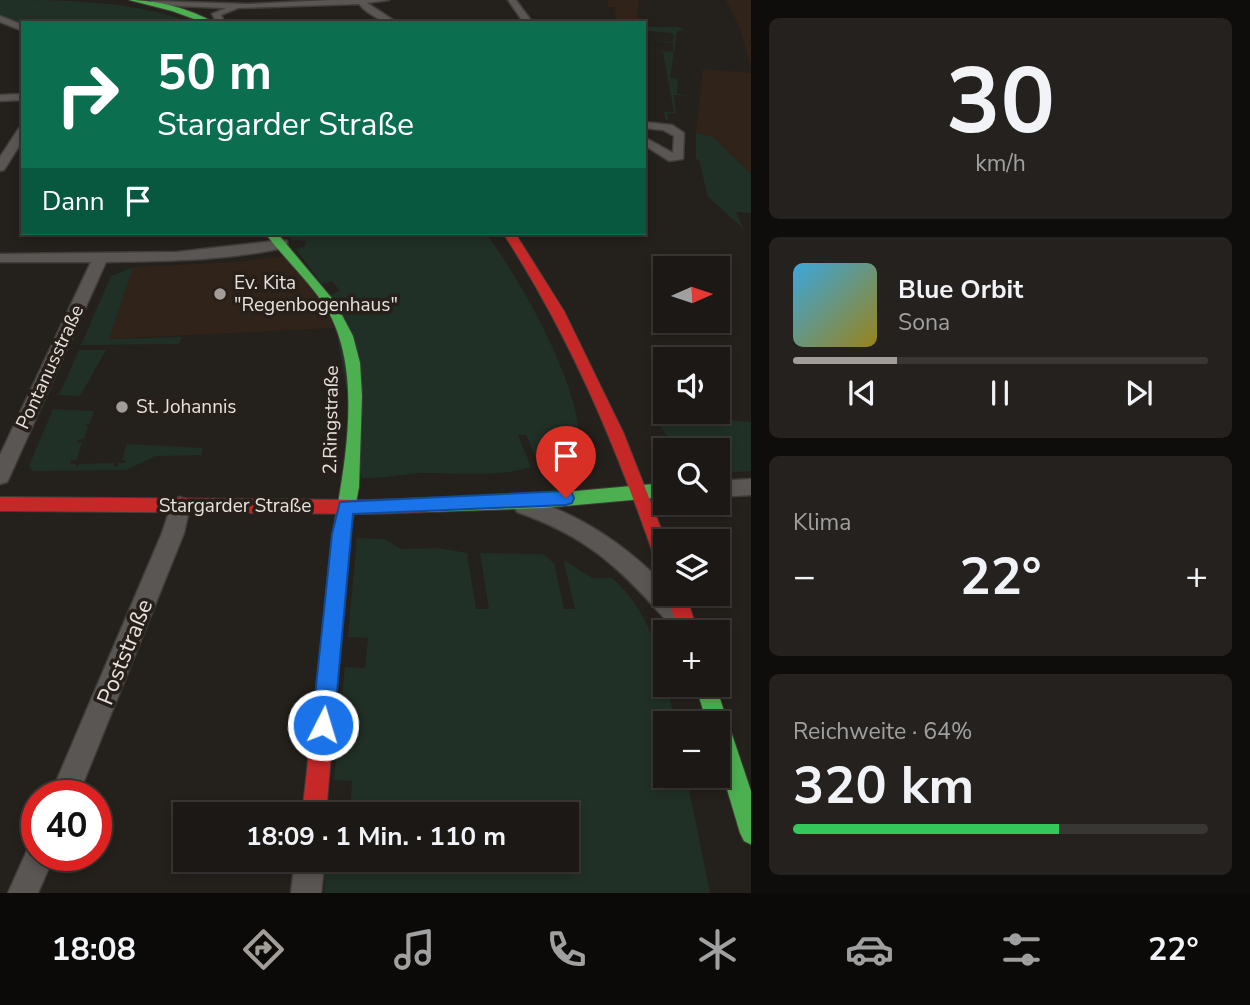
<!DOCTYPE html>
<html lang="de">
<head>
<meta charset="utf-8">
<style>
  body { margin:0; font-family:"Nunito Sans",sans-serif; background:#24211e; color:#f1f3f6; height:100vh; display:flex; flex-direction:column; font-size:26px; white-space:nowrap }
  * { box-sizing:border-box; margin:0 }
  p { font-size:23px; color:#a0a0a0 }
  .icon { flex:none; width:38px; height:38px; fill:none; stroke:currentColor; stroke-width:2; stroke-linecap:round; stroke-linejoin:round }
  .map { position:relative; flex:1; overflow:hidden }
  .side { display:flex; flex-direction:column; gap:18px; padding:18px; background:#0f0d0c; width:499px }
  .side>* { flex:none }
  .banner { position:absolute; left:21px; top:21px; width:625px; height:214px; border-radius:0px; box-shadow:0 4px 10px #0003,0 0 0 2px #393734; background:#0b6e4f; color:#fff; overflow:hidden }
  .needle { width:46px; rotate:87deg }
  .controls { position:absolute; left:653px; top:256px; display:grid; gap:14px }
  .controls a { display:grid; place-items:center; width:77px; height:77px; border-radius:0px; background:#1b1815; box-shadow:0 4px 10px #0003,0 0 0 2px #393734; font-size:35px }
  .speed { position:absolute; left:21px; top:780px; display:flex; gap:14px; font-size:35px; font-weight:700; text-align:center }
  .speed>* { display:grid; place-content:center; width:91px; height:91px; border-radius:50%; background:#1b1815; box-shadow:0 4px 10px #0003,0 0 0 2px #393734; line-height:1 }
  .speed .limit { border:10px solid #d22; background:#fff; color:#111 }
  .pin { position:absolute; display:grid; place-items:center; width:60px; height:60px; color:#fff; margin:-72px -30px; border-radius:50% 50% 50% 0; rotate:-45deg; box-shadow:0 0 7px #0007 }
  .pin .icon { rotate:45deg }
  .me { position:absolute; width:77px; margin:-38px; rotate:5deg; stroke-linejoin:round; filter:drop-shadow(0 0 5px #0008) }
  .turn { display:flex; align-items:center; gap:24px; height:147px; padding:0 21px; font-size:32px }
  .turn .icon { width:91px; height:91px; stroke-width:2.5 }
  .turn b { display:block; font-size:49px; line-height:60px }
  .then { display:flex; align-items:center; height:66px; padding:0 21px; background:#0003; gap:14px; font-size:26px }
  .big { font-size:52px; font-weight:700; line-height:1.1 }
  .side .card { flex:1; display:flex; flex-direction:column; justify-content:center; gap:10px; min-width:0; padding:0 24px; border-radius:10px; background:#24211e }
  .side .dial { align-items:center; gap:0 }
  .dial b { font-size:91px; line-height:1 }
  .song { display:flex; align-items:center; gap:21px }
  .cover { width:84px; height:84px; border-radius:10px; background:linear-gradient(135deg,hsl(200 70% 55%),hsl(50 70% 35%)) }
  .played { height:7px; border-radius:4px; background:linear-gradient(90deg,#a39d99 25%,#393734 25%) }
  .keys { display:flex; justify-content:space-around; direction:ltr }
  .heat { display:flex; justify-content:space-between; align-items:center; font-size:38px; direction:ltr }
  .charge { height:10px; border-radius:5px; background:linear-gradient(90deg,#34c759 64%,#393734 0) }
  .trip { position:absolute; left:173px; top:802px; width:406px; height:70px; border-radius:0px; background:#1b1815; box-shadow:0 4px 10px #0003,0 0 0 2px #393734; font-weight:700; line-height:70px; text-align:center }
  .tab-bar { display:flex; height:112px; justify-content:space-around; align-items:center; background:#0b0a08; color:#a0a0a0 }
  .tab-bar .icon { width:49px; height:49px }
  .tab-bar .on { color:#a39d99 }
  .tab-bar b { font-size:32px; color:#f1f3f6 }
  main { display:flex; flex:1; min-height:0 }
  .map>svg:first-child { display:block }
  .built { fill:#30231a }
  .green { fill:#213026 }
  .lines { fill:none; stroke-linecap:round; stroke-linejoin:round }
  .street-casing { stroke:#403c3a; stroke-width:3 }
  .fast-casing { stroke:#403c3a; stroke-width:2 }
  .jam-casing { stroke:#403c3a; stroke-width:2 }
  .street { fill:#5a5653; fill-rule:evenodd }
  .fast { fill:#4caf50; fill-rule:evenodd }
  .jam { fill:#c62828; fill-rule:evenodd }
  .route { fill:#1a73e8; stroke:#114b97; stroke-width:2 }
  .poi-dot { fill:#a39d99; stroke:#271f19; stroke-width:2.5 }
  .labels { text-anchor:middle; dominant-baseline:central; stroke-width:7; stroke-linejoin:round; paint-order:stroke }
  .poi-label { font-size:19px; fill:#e7e1dd; stroke:#271f19; text-anchor:start }
  .street-label { font-size:19px; fill:#e7e1dd; stroke:#271f19 }
  .near-street-label { font-size:23px; fill:#e7e1dd; stroke:#271f19 }
</style>
</head>
<body>
<main>
<div class="map">
<svg width="752" height="893" viewBox="0 0 752 893">
  <rect width="100%" height="100%" fill="#24201c"/>
  <!-- built -->
  <g class="built">
    <path d="M607 0H639L637 20 616 19 615 7H608Z"/>
    <path d="M726 0H751V66L739 26Z"/>
    <path d="M703 69 751 73V174L713 137 696 133Z"/>
    <path d="M286 256 322 301 334 328 109 339 133 267 237 262Z"/>
  </g>
  <!-- green -->
  <g class="green">
    <path d="M0 0C66 0 130 0 193 23H23L0 15Z"/>
    <path d="M648 27H678L684 30 677 31 670 78 678 79 677 94 694 96 674 95 676 113 667 114 669 121 679 123 666 120 664 112H674L663 52 649 50 673 52V43L649 39 673 42 674 36 671 33 648 31Z"/>
    <path d="M696 133 713 137 751 174V213L736 212 743 228 708 197 699 160 696 159Z"/>
    <path d="M287 233H486C520 280 585 391 579 449L571 444 564 445 558 453 561 458 539 466 526 435H518L531 467C497 478 458 472 422 473 401 474 382 479 362 478L330 295 340 291 332 281 322 284 296 249 304 247 306 241 292 240Z"/>
    <path d="M133 267 109 339 182 337 179 344 81 345 111 276Z"/>
    <path d="M79 350H106L80 396 59 395Z"/>
    <path d="M53 409 94 411 90 423 84 426H88L84 439 78 440 77 443H82L76 460H71L70 464H76V467L79 464 114 463V467H117L118 463H125L126 460H122L127 444 203 448 201 455 156 456 126 470 33 471 29 466Z"/>
    <path d="M653 413 751 422V471L718 473V450H678L652 416Z"/>
    <path d="M357 538 384 539 401 549 438 548 467 553 476 609H489L480 553 542 554 554 563 564 609H575L564 563 566 561 592 578H612C654 614 665 672 675 723H665V775H686L710 893H324L327 859H567V814H350L352 781 334 780 345 667 365 668 368 638 348 637Z"/>
  </g>
  <g class="lines">
    <!-- street casing -->
    <g class="street-casing">
      <g id="street">
        <path d="M330 0H389L367 3 398 23C384 23 368 15 359 4L238 8 221 15 225 23H217L212 14 226 8 152 5 148 3 152 1 249 4Z"/>
        <path d="M508 0H516L533 23H524Z"/>
        <path d="M0 16 23 25V31L0 22Z"/>
        <path d="M23 94V100L0 101V95Z"/>
        <path d="M644 122 672 125 684 133 683 159 669 161 644 145V137L673 153 674 136 663 130 644 128Z"/>
        <path d="M23 127V140L4 170 0 171V157L19 128Z"/>
        <path d="M282 240 287 241V247C228 261 166 261 106 262L10 476 7 482 0 484V455L91 262H0V254L177 252Z"/>
        <path d="M752 479V495L718 497V481Z"/>
        <path d="M180 497 187 500 190 506 184 533 78 796H50L162 533 173 500Z"/>
        <path d="M524 497C581 515 623 543 665 585V593H672L686 612 682 620 674 623 666 620C618 566 586 536 517 512L514 506 517 500Z"/>
        <path d="M37 842V856H54L38 893H8L29 846Z"/>
        <path d="M295 859H325L321 893H291Z"/>
      </g>
    </g>
    <!-- fast casing -->
    <g class="fast-casing">
      <g id="fast">
        <path d="M129 0C157 0 191 9 215 23H205L172 11Z"/>
        <path d="M265 233H277L335 302 353 336 360 363 362 396 359 487 350 534 344 601 342 607 335 610 328 607 326 601C328 578 329 555 333 532 345 463 365 366 323 303 306 278 283 257 265 233Z"/>
        <path d="M665 483V497L543 508 427 512 421 510 419 505 421 500 427 498 543 494Z"/>
        <path d="M695 684H715L752 794V845L744 841 740 833 718 759V723H707Z"/>
      </g>
    </g>
    <!-- jam casing -->
    <g class="jam-casing">
      <g id="jam">
        <path d="M503 233H515L564 311 624 434 666 541 665 570 659 568 656 562C616 446 570 336 503 233Z"/>
        <path d="M0 497 370 500 427 498 433 500 435 505 433 510 427 512 370 514 0 511Z"/>
        <path d="M335 592 342 595 344 601 326 814H302L326 601 328 595Z"/>
        <path d="M667 593H685L698 632H678Z"/>
      </g>
    </g>
    <!-- street -->
    <use href="#street" class="street"/>
    <!-- fast -->
    <use href="#fast" class="fast"/>
    <!-- jam -->
    <use href="#jam" class="jam"/>
  </g>
  <!-- route -->
  <path class="route" d="M566 491 572 493 574 498 572 503 566 505 353 514 334 725 331 733 323 736 315 733 312 725 332 534 340 502Z"/>
  <!-- markers -->
  <g class="poi-dot">
    <circle cx="220" cy="294" r="7"/>
    <circle cx="122" cy="407" r="7"/>
  </g>
  <g class="labels">
    <!-- poi labels -->
    <g class="poi-label">
      <text x="234" y="283">Ev. Kita<tspan x="234" dy="22">"Regenbogenhaus"</tspan></text>
      <text x="136" y="407">St. Johannis</text>
    </g>
    <!-- street labels -->
    <g class="street-label">
      <text transform="translate(50 367) rotate(-65)">Pontanusstraße</text>
      <text transform="translate(331 420) rotate(-89)">2.Ringstraße</text>
      <text x="235" y="506">Stargarder Straße</text>
    </g>
    <!-- near-street labels -->
    <g class="near-street-label">
      <text transform="translate(125 652) rotate(-68)">Poststraße</text>
    </g>
  </g>
</svg>
<div class="controls">
<a><svg class="needle" viewBox="-14 -14 28 28"><path d="M0-13l5 13h-10z" fill="#e53935"/><path d="M0 13l5-13h-10z" fill="#a0a0a0"/></svg></a>
<a><svg class="icon" aria-label="sound" viewBox="0 0 24 24"><path d="M4 9h4l5-4v14l-5-4H4zM17 9q2 3 0 6"/></svg></a>
<a><svg class="icon" aria-label="search" viewBox="0 0 24 24"><circle cx="10" cy="10" r="6"/><path d="M15 15l6 6"/></svg></a>
<a><svg class="icon" aria-label="layers" viewBox="0 0 24 24"><path d="M12 4l9 5-9 5-9-5zM3 14l9 5 9-5"/></svg></a>
<a>+</a>
<a>−</a>
</div>
<div class="speed"><div class="limit">40</div></div>
<div class="pin" style="left:566px;top:498px;background:#d93025"><svg class="icon" aria-label="arrive" viewBox="0 0 24 24"><path d="M6 21V4h12l-3 4 3 4H6"/></svg></div>
<svg class="me" style="left:323px;top:725px" viewBox="-20 -20 40 40"><circle r="17" fill="#1a73e8" stroke="#fff" stroke-width="3"/><path d="M0-11L8 9 0 5-8 9z" fill="#fff"/></svg>
<div class="trip">18:09 · 1 Min. · 110 m</div>
<div class="banner">
<div class="turn"><svg class="icon" aria-label="right" viewBox="0 0 24 24"><path d="M7 20v-9h11M14 6l5 5-5 5"/></svg><div><b>50 m</b>Stargarder Straße</div></div>
<div class="then">Dann<svg class="icon" aria-label="arrive" viewBox="0 0 24 24"><path d="M6 21V4h12l-3 4 3 4H6"/></svg></div>
</div>
</div>
<section class="side">
<div class="card dial"><b>30</b><p>km/h</p></div>
<div class="card">
<div class="song"><i class="cover"></i><div><b>Blue Orbit</b><p>Sona</p></div></div>
<div class="played"></div>
<div class="keys"><svg class="icon" aria-label="previous" viewBox="0 0 24 24"><path d="M18 5L8 12l10 7zM5 5v14"/></svg><svg class="icon" aria-label="pause" viewBox="0 0 24 24"><path d="M8 5v14M16 5v14"/></svg><svg class="icon" aria-label="next" viewBox="0 0 24 24"><path d="M6 5l10 7-10 7zM19 5v14"/></svg></div>
</div>
<div class="card"><p>Klima</p>
<div class="heat"><a>−</a><b class="big">22°</b><a>+</a></div>
</div>
<div class="card"><p>Reichweite · 64%</p><b class="big">320 km</b><div class="charge"></div></div>
</section>
</main>
<nav class="tab-bar">
<b>18:08</b>
<svg class="icon on" aria-label="directions" viewBox="0 0 24 24"><path d="M12 3l9 9-9 9-9-9zM9 14v-3h6M13 9l2 2-2 2"/></svg>
<svg class="icon" aria-label="music" viewBox="0 0 24 24"><path d="M9 18V5l10-2v13"/><circle cx="6" cy="18" r="3"/><circle cx="16" cy="16" r="3"/></svg>
<svg class="icon" aria-label="phone" viewBox="0 0 24 24"><path d="M5 4h4l2 5-3 2q2 4 5 5l2-3 5 2v4C11 20 4 13 5 4z"/></svg>
<svg class="icon" aria-label="climate" viewBox="0 0 24 24"><path d="M12 3v18M4 7l16 10M4 17L20 7"/></svg>
<svg class="icon" aria-label="car" viewBox="0 0 24 24"><path d="M5 17H2v-5l4-1 3-4h7l3 4 3 1v5h-3M9 17h6M6 11h13"/><circle cx="7" cy="17" r="2"/><circle cx="17" cy="17" r="2"/></svg>
<svg class="icon" aria-label="filters" viewBox="0 0 24 24"><path d="M4 7h16M4 17h16"/><circle cx="9" cy="7" r="2"/><circle cx="15" cy="17" r="2"/></svg>
<b>22°</b>
</nav>
</body>
</html>
